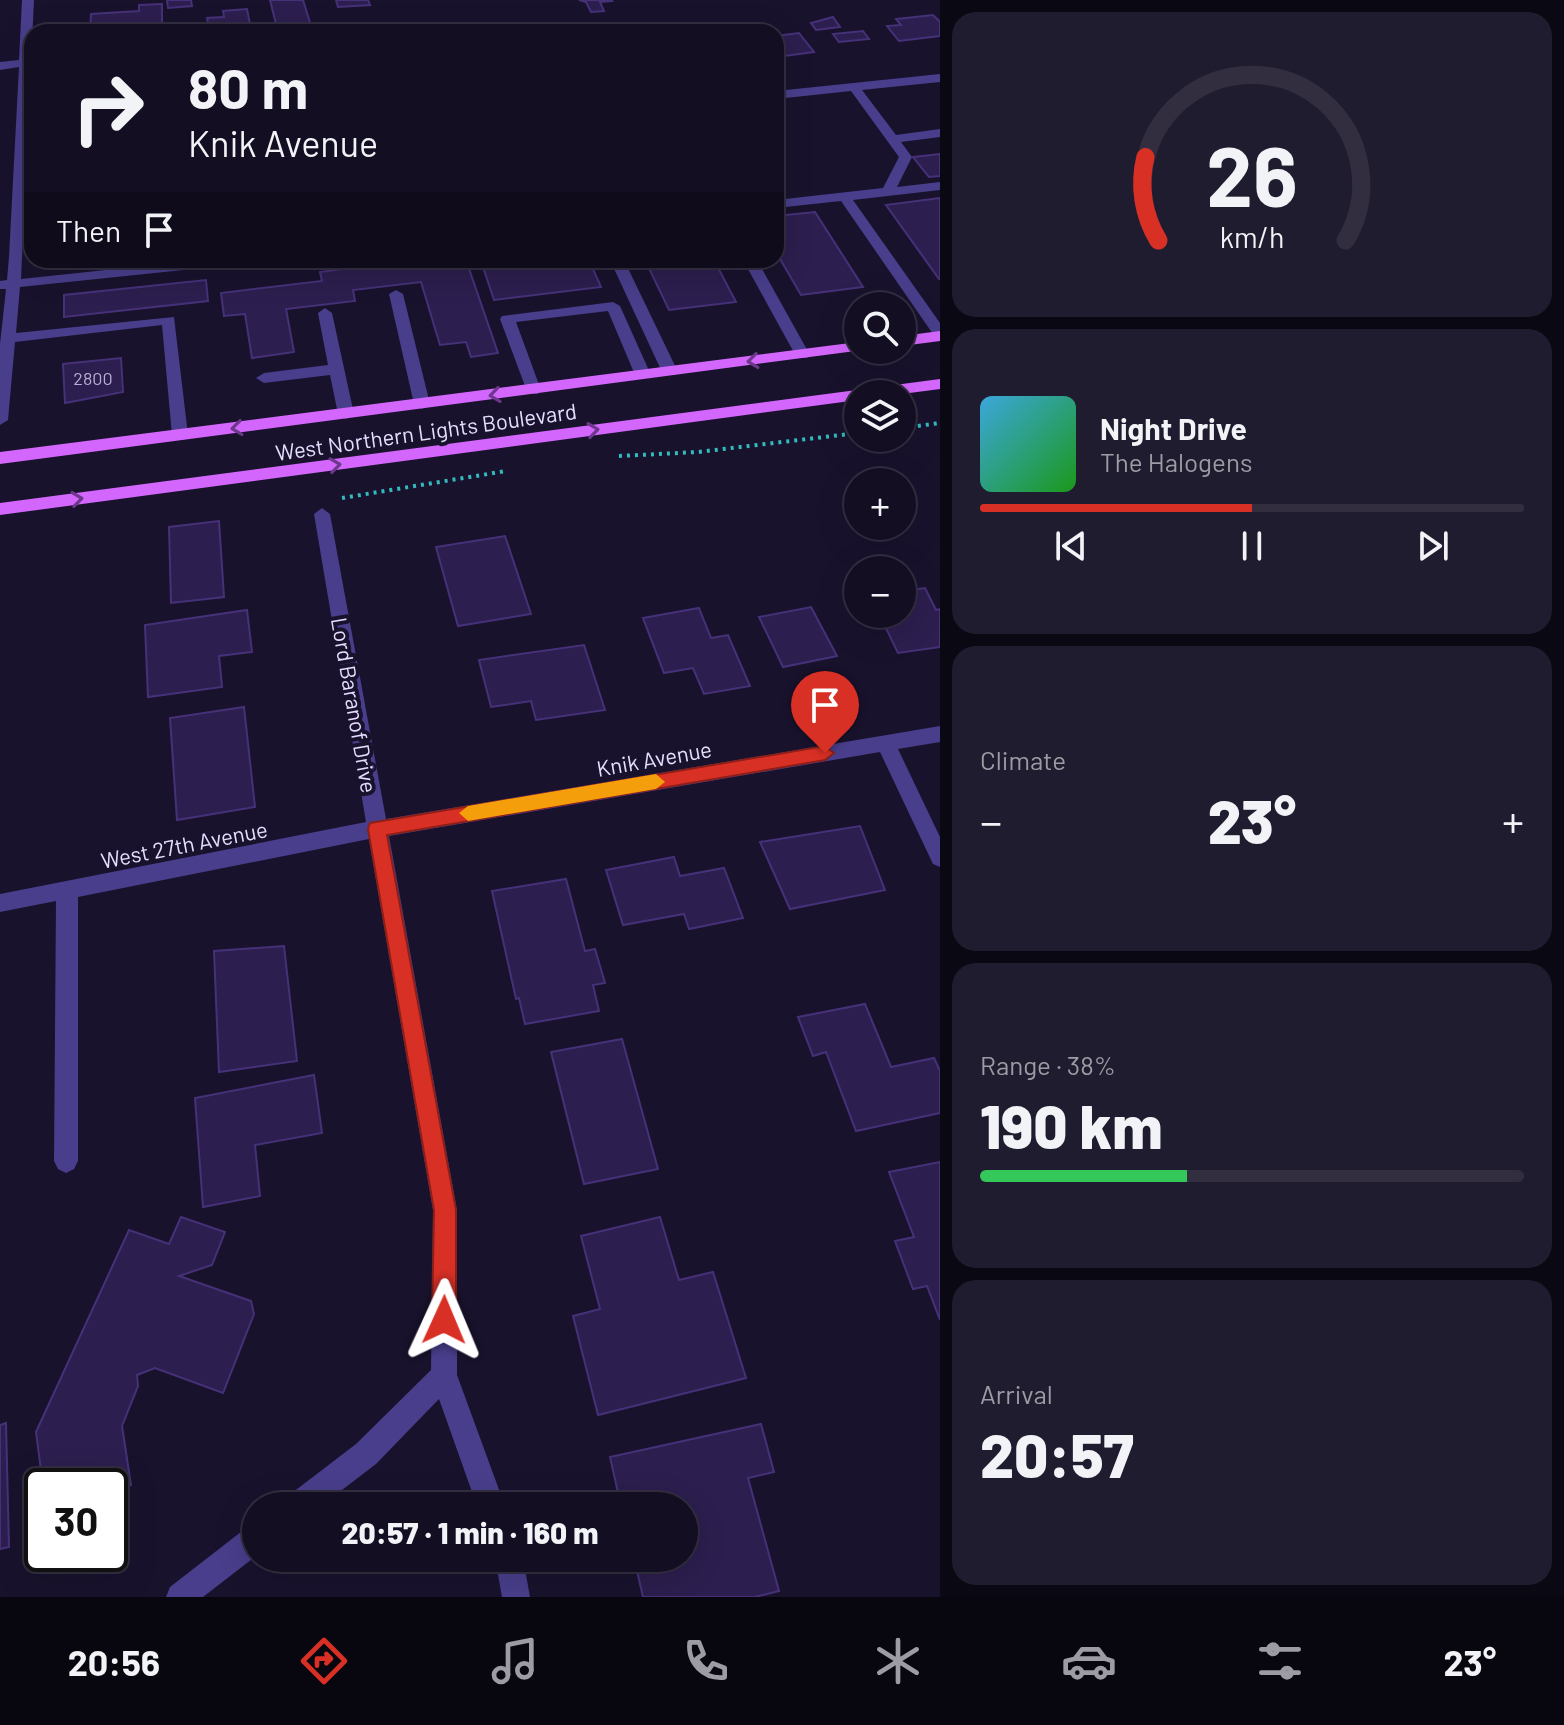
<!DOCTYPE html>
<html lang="en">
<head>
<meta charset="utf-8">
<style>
  body { margin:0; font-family:Barlow,sans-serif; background:#201c2f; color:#f1f3f6; height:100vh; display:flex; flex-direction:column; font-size:30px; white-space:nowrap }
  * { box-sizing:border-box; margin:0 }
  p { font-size:26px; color:#9d9ca5 }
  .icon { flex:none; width:44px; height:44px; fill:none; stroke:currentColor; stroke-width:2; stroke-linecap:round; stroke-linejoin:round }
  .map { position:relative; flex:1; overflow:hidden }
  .sheet { display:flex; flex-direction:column; gap:12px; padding:12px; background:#0a0813; width:624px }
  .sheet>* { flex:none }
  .guide { position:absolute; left:24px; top:24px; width:760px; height:244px; border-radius:24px; box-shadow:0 8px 32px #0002,0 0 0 2px #322e40; background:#130e22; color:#f1f3f6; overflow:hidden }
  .controls { position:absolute; left:844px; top:292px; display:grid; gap:16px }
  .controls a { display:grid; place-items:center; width:72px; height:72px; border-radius:50%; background:#130e22; box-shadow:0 8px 32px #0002,0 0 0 2px #322e40; font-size:40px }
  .speed { position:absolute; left:24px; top:1468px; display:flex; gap:16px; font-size:40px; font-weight:700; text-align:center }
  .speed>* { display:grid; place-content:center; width:104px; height:104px; border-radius:50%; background:#130e22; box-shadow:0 8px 32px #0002,0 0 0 2px #322e40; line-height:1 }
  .speed .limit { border:4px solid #111; border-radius:12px; background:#fff; color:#111 }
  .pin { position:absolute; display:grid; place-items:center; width:68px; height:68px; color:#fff; margin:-82px -34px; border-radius:50% 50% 50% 0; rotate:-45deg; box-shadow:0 0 8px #0007 }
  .pin .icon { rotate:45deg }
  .me { position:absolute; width:88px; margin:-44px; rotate:1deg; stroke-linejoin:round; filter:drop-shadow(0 0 6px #0008) }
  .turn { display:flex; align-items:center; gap:28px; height:168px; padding:0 32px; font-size:36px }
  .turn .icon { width:104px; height:104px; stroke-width:2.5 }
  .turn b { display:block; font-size:56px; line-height:68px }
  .then { display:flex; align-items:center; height:76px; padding:0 32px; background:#0003; gap:16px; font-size:30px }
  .big { font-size:60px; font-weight:800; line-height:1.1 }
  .sheet .tile { flex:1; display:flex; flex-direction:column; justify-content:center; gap:12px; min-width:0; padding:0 28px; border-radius:24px; background:#201c2f }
  .sheet .dial { align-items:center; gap:0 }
  .dial svg { height:208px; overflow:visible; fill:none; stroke:#322e40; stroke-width:7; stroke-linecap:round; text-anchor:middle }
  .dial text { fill:#f1f3f6; stroke:none }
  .song { display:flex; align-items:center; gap:24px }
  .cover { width:96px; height:96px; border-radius:12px; background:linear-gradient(135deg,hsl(200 70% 55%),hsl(120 70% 35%)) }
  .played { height:8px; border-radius:4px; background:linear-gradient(90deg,#d93025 50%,#322e40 50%) }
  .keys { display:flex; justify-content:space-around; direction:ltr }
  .heat { display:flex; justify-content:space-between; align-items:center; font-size:44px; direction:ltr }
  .charge { height:12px; border-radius:6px; background:linear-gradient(90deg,#34c759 38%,#322e40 0) }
  .trip { position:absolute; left:242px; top:1492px; width:456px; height:80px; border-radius:40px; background:#130e22; box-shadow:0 8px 32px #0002,0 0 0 2px #322e40; font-weight:800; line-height:80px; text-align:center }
  .dock { display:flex; height:128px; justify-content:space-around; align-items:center; background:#08060e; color:#9d9ca5 }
  .dock .icon { width:56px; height:56px }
  .dock .current { color:#d93025 }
  .dock b { font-size:36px; color:#f1f3f6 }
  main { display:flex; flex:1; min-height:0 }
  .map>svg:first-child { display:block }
  .building { fill:#2c1e4e; stroke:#463179; stroke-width:2 }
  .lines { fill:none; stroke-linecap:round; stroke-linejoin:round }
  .path { stroke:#33babe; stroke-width:4; stroke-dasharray:3 5; stroke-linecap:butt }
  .minor { fill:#483e8b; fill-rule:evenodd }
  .major { fill:#d367fd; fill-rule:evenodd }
  .oneway { stroke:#6d388b }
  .route { fill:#d93025; stroke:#8d1f18; stroke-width:2 }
  .slow { fill:#f59e0b }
  .labels { text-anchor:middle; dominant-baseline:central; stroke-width:8; stroke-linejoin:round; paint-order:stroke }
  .number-label { font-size:18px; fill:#b7aed3 }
  .street-label { font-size:22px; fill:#e5deff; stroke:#19122d }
</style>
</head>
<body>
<main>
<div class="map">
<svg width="940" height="1597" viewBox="0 0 940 1597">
  <rect width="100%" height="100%" fill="#19122d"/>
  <!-- building -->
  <g class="building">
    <path d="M167 0H191L192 6 168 8Z"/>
    <path d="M270 0H303L312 29 278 32Z"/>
    <path d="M336 0H368L370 5 338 7Z"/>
    <path d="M579 0H611L612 1 600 2 604 11 591 12 586 2Z"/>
    <path d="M162 4V26L141 27 134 32H90L91 14 139 11V5Z"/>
    <path d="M247 9 250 24 209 27 207 18 224 17 223 11Z"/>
    <path d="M933 15 940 22V36L899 41 887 26 901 25 896 19Z"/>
    <path d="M833 17 840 27 816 30 811 23Z"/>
    <path d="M863 31 869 39 839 42 833 34Z"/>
    <path d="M799 33 814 52 776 57V36Z"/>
    <path d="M940 154V176L929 177 913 157Z"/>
    <path d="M940 198V279H939L886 205Z"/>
    <path d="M815 212 863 287 801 295 776 252V216Z"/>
    <path d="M358 260H466L498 353 471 357 466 342 440 345 421 282 353 290 355 301 286 309 294 352 252 358 245 314 224 316 221 293 322 281 320 272 342 269 340 262Z"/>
    <path d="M537 260H589L601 287 494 300 483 267Z"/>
    <path d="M645 260H714L736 302 669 310Z"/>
    <path d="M206 280 208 301 64 317V295Z"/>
    <path d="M121 358 123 392 65 403 63 364Z"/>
    <path d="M219 521 224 597 171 603 169 527Z"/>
    <path d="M505 536 531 614 458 626 436 547Z"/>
    <path d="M925 588 936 610 940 609V647L898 653 879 614H902V591Z"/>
    <path d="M811 607 837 656 783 667 759 617Z"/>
    <path d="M699 608 711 638 728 635 750 686 704 694 693 668 664 673 643 618Z"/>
    <path d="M247 610 252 652 219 656 222 687 148 697 145 625Z"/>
    <path d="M584 645 605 710 536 720 531 701 491 707 479 660Z"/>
    <path d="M244 707 255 807 177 820 170 718Z"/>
    <path d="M860 826 885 890 790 909 760 842Z"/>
    <path d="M674 857 680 876 724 868 743 918 689 929 684 914 623 925 606 870Z"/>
    <path d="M566 879 585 951 595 949 605 983 593 985 599 1011 525 1024 519 998 516 999 492 891Z"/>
    <path d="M284 946 297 1061 219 1072 214 951Z"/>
    <path d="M865 1004 891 1067 934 1058 940 1071V1113L856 1131 826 1052 813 1056 798 1017Z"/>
    <path d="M622 1039 658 1169 584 1184 551 1052Z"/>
    <path d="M314 1075 322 1133 255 1145 260 1196 203 1207 195 1098Z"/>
    <path d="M940 1162V1320L927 1286 913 1289 895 1241 914 1237 889 1172Z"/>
    <path d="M181 1217 225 1232 212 1265 179 1276 251 1301 254 1314 223 1393 155 1368 137 1375 138 1386 122 1426 131 1485 110 1493V1486H43L36 1432 129 1230 169 1244Z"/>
    <path d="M660 1217 679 1280 713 1272 746 1378 598 1415 573 1316 600 1309 581 1236Z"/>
    <path d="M6 1423 9 1547 0 1549V1425Z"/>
    <path d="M761 1424 774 1472 748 1478 779 1591 755 1597H643L634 1558H684V1506H621L610 1457Z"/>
  </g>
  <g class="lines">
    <!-- path -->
    <g class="path">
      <path d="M902 428 940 423"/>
      <path d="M619 456 698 452 858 433"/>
      <path d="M342 498 506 471"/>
    </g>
    <!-- minor -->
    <g class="minor">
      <path d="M22 0H34L21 279 200 260H248L241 264 20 287 16 333 174 317 188 435 186 439 180 440 172 435 162 325 15 342 8 420 0 425V344L6 289H0V281L7 280 9 257 19 67 0 70V62L19 60Z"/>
      <path d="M940 74V82L862 90 896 135 940 129V137L901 142 912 157 897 187 940 182V190L853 200 940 323V339L935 337 841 201 776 208V200L883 188 899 157 851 91 776 99V91Z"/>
      <path d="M610 260H624L678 372 675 375H665L662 372Z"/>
      <path d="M743 260H757L810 355 807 358H797Z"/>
      <path d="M396 290 403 294 430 404 422 409 414 404 389 294Z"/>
      <path d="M613 302 620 306 651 375 648 378H638L635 375 608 311 516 322 541 390 538 394H528L500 319 502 316Z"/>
      <path d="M325 308 332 313 354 414 346 419 338 414 330 375 264 383 256 378 264 373 328 365 318 313Z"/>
      <path d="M322 508 330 514 386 819 940 726V742L898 749 940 837V867L933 864 880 752 389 836 457 1210V1375L505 1506H477L439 1399 376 1464 321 1506H284L288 1496 356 1444 431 1370 433 1210 369 839 78 897V1161L74 1169 66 1173 58 1169 54 1161 56 901 0 912V894L366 822 314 514Z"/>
      <path d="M256 1524V1556L203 1597H166L170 1587 246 1528Z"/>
      <path d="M495 1558H523L530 1597H502Z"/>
    </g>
    <!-- major -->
    <g class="major">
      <path d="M940 331V341L902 346V336Z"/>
      <path d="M858 342V350H863L0 464V452Z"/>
      <path d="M940 379V389L902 394H858V400L0 515V503Z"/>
    </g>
  </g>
  <!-- one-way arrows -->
  <defs><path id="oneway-chevron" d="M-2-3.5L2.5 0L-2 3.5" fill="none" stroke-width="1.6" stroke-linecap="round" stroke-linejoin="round" transform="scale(2)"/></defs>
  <g class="oneway">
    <use href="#oneway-chevron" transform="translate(753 361) rotate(173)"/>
    <use href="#oneway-chevron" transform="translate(495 395) rotate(172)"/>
    <use href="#oneway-chevron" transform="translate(237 428) rotate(173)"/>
    <use href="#oneway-chevron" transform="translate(593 430) rotate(-8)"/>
    <use href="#oneway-chevron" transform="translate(335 465) rotate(-7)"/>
    <use href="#oneway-chevron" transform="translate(77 499) rotate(-7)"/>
  </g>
  <!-- route -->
  <path class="route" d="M825 746 834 753 825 760 387 835 456 1210V1320L452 1328 444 1332 436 1328 432 1320 434 1210 368 829 370 823Z"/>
  <!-- slow -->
  <path class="slow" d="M656 774 665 782 656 789 468 821 459 813 468 806Z"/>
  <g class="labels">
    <!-- number labels -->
    <g class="number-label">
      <text x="93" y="378">2800</text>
    </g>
    <!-- street labels -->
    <g class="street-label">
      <text transform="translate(426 431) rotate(-8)">West Northern Lights Boulevard</text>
      <text transform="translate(355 705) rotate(80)">Lord Baranof Drive</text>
      <text transform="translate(654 758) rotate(-10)">Knik Avenue</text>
      <text transform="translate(184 844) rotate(-11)">West 27th Avenue</text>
    </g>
  </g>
</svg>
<div class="controls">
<a><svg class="icon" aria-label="search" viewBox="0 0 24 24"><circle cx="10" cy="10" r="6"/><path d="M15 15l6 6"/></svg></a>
<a><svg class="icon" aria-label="layers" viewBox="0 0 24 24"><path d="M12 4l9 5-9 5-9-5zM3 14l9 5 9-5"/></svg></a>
<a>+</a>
<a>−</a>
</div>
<div class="speed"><div class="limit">30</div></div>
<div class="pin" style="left:825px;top:753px;background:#d93025"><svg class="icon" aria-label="arrive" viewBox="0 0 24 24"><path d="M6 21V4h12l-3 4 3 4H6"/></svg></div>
<svg class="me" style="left:444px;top:1320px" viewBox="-20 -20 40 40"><path d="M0-17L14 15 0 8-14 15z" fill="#d93025" stroke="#fff" stroke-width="4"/></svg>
<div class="trip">20:57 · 1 min · 160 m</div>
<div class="guide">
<div class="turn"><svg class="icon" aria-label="right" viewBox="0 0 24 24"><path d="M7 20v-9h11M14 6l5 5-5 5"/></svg><div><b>80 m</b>Knik Avenue</div></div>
<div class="then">Then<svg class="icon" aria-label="arrive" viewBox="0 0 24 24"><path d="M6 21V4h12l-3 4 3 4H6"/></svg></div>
</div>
</div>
<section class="sheet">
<div class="tile dial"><svg viewBox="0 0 100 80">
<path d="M14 69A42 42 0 1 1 86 69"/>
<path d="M14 69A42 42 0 0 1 9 37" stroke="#d93025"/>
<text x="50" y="56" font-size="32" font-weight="700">26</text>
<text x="50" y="72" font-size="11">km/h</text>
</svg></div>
<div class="tile">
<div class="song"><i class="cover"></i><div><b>Night Drive</b><p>The Halogens</p></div></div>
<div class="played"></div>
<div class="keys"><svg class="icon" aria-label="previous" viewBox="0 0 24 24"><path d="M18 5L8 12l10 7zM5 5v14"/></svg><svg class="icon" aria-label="pause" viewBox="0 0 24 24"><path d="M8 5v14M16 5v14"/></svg><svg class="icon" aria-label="next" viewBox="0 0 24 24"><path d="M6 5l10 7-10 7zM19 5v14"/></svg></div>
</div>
<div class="tile"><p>Climate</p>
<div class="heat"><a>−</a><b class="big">23°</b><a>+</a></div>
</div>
<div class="tile"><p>Range · 38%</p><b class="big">190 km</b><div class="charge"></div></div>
<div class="tile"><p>Arrival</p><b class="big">20:57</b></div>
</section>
</main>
<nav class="dock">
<b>20:56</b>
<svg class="icon current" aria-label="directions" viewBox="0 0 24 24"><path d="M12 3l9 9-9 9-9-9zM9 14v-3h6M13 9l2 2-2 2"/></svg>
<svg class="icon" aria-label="music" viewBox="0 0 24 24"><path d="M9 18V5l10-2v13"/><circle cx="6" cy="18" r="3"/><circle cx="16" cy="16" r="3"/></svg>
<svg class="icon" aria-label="phone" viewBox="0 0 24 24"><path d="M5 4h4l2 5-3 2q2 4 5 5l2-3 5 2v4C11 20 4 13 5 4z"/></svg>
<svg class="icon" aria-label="climate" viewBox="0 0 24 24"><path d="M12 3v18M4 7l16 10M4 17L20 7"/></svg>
<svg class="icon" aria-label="car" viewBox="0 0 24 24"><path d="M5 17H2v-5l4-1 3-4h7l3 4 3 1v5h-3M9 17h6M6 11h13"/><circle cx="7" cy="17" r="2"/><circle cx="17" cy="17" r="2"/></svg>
<svg class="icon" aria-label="filters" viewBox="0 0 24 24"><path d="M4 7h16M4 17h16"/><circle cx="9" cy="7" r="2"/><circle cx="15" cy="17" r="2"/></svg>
<b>23°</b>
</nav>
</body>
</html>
